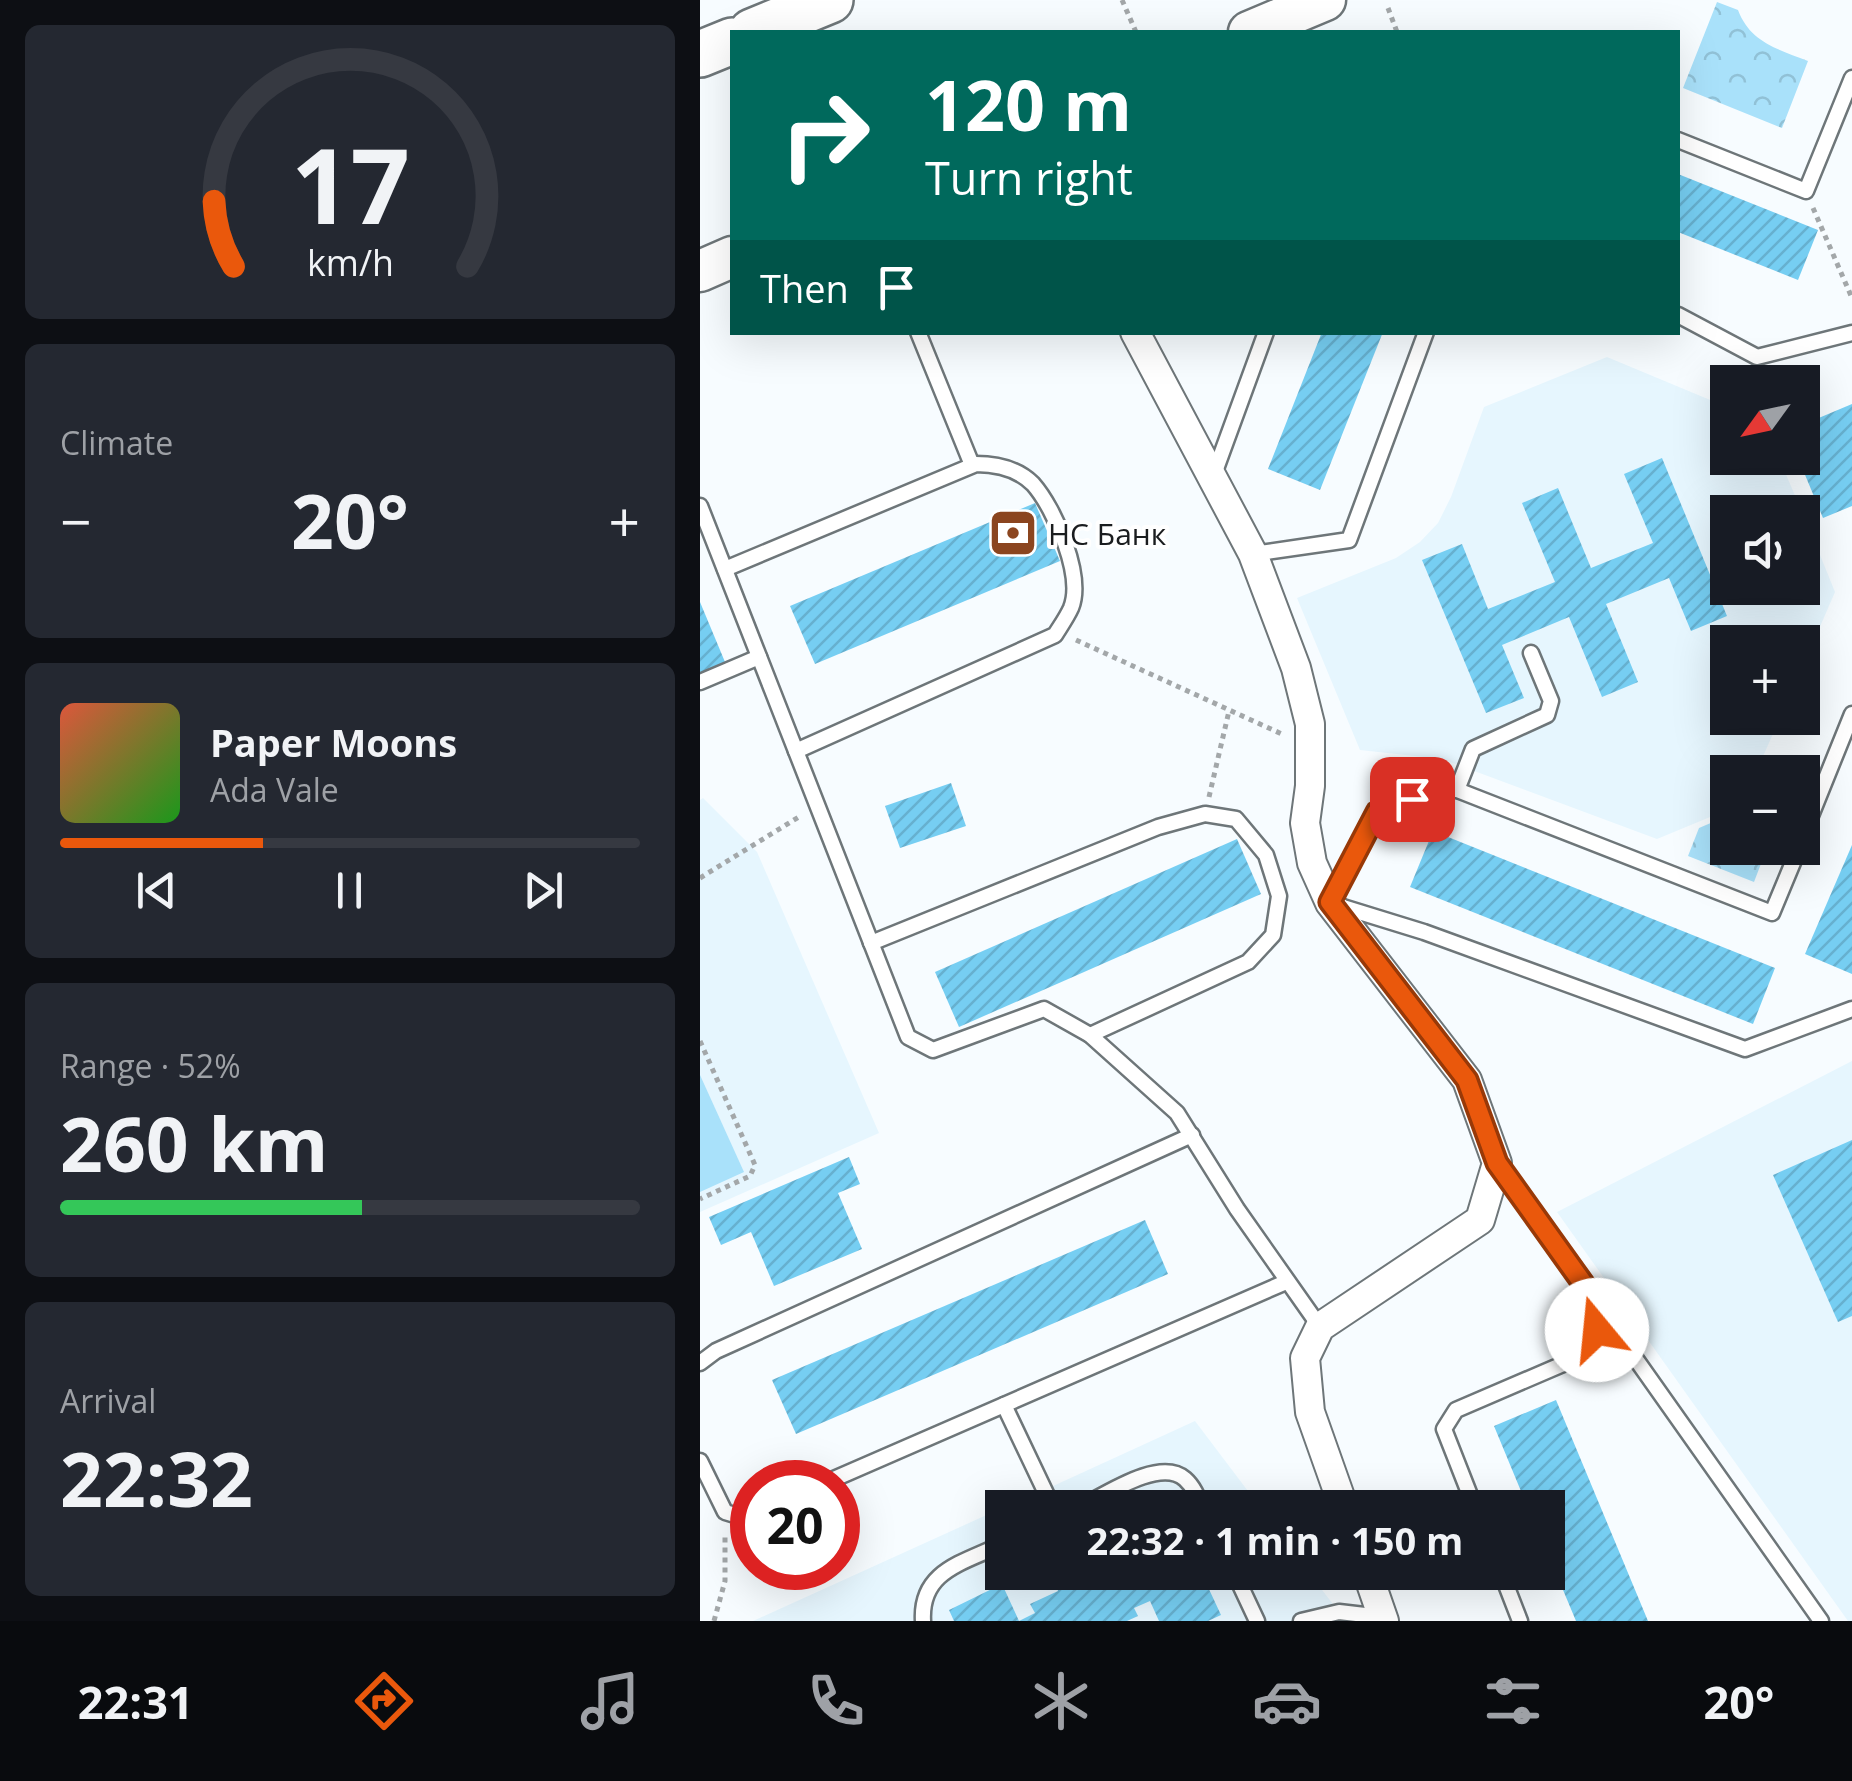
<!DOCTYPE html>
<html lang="en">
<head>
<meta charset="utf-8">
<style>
  body { margin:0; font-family:"Open Sans",sans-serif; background:#242831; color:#f1f3f6; height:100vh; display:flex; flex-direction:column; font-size:38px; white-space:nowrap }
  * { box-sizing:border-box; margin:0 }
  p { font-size:32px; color:#9ea1a6 }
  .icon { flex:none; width:55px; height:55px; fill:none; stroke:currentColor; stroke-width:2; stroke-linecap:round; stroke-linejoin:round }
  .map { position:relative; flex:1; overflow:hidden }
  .details { display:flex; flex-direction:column; gap:25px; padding:25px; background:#0d0f14; width:700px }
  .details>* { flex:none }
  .banner { position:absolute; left:30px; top:30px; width:950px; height:305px; border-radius:0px; box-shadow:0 10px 40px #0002; background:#00695c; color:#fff; overflow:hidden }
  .needle { width:65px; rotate:237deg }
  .controls { position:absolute; left:1010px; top:365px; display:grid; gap:20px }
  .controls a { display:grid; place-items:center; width:110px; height:110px; border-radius:0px; background:#171b24; box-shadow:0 10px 40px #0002; font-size:50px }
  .speed { position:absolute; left:30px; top:1460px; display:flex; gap:20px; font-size:50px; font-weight:700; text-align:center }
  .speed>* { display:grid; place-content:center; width:130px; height:130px; border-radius:50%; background:#171b24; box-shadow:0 10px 40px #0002; line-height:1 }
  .speed .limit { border:15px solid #d22; background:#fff; color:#111 }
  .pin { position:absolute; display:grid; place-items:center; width:85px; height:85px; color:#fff; margin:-42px; border-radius:20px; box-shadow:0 5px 15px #0006 }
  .me { position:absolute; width:110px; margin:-55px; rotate:343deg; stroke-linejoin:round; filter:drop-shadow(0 0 8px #0008) }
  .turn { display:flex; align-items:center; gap:35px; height:210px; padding:0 30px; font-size:45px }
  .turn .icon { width:130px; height:130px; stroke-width:2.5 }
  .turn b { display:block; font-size:70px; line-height:85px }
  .then { display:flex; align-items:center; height:95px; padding:0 30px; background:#0003; gap:20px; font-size:38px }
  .big { font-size:75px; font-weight:700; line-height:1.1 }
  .details .tile { flex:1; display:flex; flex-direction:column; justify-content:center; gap:15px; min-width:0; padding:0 35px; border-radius:15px; background:#242831 }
  .details .dial { align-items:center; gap:0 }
  .dial svg { height:260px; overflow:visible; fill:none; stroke:#363941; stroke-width:7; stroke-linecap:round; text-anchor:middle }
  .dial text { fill:#f1f3f6; stroke:none }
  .song { display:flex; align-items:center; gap:30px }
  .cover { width:120px; height:120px; border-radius:15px; background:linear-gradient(135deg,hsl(10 70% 55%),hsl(120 70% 35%)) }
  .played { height:10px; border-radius:5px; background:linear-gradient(90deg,#ea580c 35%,#363941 35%) }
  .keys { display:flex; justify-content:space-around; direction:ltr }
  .heat { display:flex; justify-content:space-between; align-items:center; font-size:55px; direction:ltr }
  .charge { height:15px; border-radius:8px; background:linear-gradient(90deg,#34c759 52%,#363941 0) }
  .trip { position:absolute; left:285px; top:1490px; width:580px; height:100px; border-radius:0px; background:#171b24; box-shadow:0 10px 40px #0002; font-weight:700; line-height:100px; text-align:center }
  .menu { display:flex; height:160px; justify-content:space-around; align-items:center; background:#090b0e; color:#9ea1a6 }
  .menu .icon { width:70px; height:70px }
  .menu .selected { color:#ea580c }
  .menu b { font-size:45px; color:#f1f3f6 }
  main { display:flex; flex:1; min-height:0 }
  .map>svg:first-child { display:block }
  .built { fill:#e6f6fe }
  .forest { fill:url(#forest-crowns) }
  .pitch { fill:#a9e1fa }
  .building { fill:url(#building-hatch) }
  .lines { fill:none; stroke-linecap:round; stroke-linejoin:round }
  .lane-casing { stroke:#6e7679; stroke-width:19 }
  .street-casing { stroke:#6e7679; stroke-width:32 }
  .secondary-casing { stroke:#6e7679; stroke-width:45 }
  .primary-casing { stroke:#6e7679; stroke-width:50 }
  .path { stroke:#a3a7a9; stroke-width:5; stroke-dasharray:5 5; stroke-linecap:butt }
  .lane { stroke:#fff; stroke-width:14 }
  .street { stroke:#fff; stroke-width:28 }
  .secondary { stroke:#fff; stroke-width:40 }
  .primary { stroke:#fff; stroke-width:45 }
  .route-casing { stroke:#983908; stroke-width:25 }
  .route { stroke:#ea580c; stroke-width:18 }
  .labels { text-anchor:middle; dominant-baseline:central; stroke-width:8; stroke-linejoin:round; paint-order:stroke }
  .poi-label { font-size:30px; fill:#1b1d1f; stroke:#fff; text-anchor:start }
</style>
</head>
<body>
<main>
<section class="details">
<div class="tile dial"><svg viewBox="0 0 100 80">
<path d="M14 69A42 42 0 1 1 86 69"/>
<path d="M14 69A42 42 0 0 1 8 49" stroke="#ea580c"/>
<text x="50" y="56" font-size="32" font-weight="700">17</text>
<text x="50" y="72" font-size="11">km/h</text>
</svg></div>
<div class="tile"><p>Climate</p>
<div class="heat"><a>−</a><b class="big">20°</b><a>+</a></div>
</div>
<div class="tile">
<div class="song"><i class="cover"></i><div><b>Paper Moons</b><p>Ada Vale</p></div></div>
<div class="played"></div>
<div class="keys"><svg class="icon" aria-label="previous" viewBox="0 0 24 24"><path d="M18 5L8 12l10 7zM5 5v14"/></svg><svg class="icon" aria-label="pause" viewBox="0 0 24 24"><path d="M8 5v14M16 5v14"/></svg><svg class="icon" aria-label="next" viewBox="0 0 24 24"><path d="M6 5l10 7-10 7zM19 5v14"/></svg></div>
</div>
<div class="tile"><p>Range · 52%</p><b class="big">260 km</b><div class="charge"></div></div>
<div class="tile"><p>Arrival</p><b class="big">22:32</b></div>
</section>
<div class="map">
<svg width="1152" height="1621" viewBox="0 0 1152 1621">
  <defs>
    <pattern id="forest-crowns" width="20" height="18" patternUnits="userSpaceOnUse" patternTransform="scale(2.5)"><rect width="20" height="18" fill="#a9e1fa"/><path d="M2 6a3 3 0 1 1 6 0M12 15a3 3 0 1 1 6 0" fill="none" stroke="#91c1d6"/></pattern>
    <pattern id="building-hatch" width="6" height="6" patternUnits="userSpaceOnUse" patternTransform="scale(2.5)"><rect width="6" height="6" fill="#76cef2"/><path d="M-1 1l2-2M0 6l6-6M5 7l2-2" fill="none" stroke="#66b0cf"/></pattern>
  </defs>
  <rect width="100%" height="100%" fill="#f7fcff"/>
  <!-- built -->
  <g class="built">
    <path d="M907 357 1027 407 1028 458H1079L1102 512H1028V588H1102L1103 513 1135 592 1103 666 1102 642H1028V718H1080L1056 772H1028L1027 810 957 839 742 759 660 750 597 598 696 558 720 542 738 523 751 497 784 407Z"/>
    <path d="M3 798 57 852 179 1133 0 1212V800Z"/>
    <path d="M1152 1061V1621H1148L857 1212Z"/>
    <path d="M495 1421 560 1507 305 1508Z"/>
    <path d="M302 1508V1572L609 1573 646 1621H53Z"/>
  </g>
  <!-- forest -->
  <g class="forest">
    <path d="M1017 2 1038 10C1050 42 1077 49 1108 61L1082 128 983 88Z"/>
    <path d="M1027 816 1028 848H1067L1054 882 988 856 999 828Z"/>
  </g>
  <!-- pitch -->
  <path class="pitch" d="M0 1075 44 1172 0 1192Z"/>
  <!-- building -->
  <g class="building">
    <path d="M978 174 1118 230 1098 280 978 232Z"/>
    <path d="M622 332H683L620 490 568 469Z"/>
    <path d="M1152 404V506L1123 518 1098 458H1102V425Z"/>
    <path d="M962 458 1027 616 991 631 969 578 906 604 938 682 902 697 869 617 802 645 824 698 786 713 722 560 762 544 788 609 855 582 822 503 858 488 891 568 953 543 924 474Z"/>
    <path d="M335 503 360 561 115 664 90 606Z"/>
    <path d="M0 602 25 662 0 673Z"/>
    <path d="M251 783 266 826 200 848 185 806Z"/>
    <path d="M733 831 1075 968 1053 1024 710 887Z"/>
    <path d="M537 839 561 894 259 1027 235 972Z"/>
    <path d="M1152 845V974L1105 954Z"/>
    <path d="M1152 1140V1316L1138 1322 1073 1175Z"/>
    <path d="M149 1157 160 1184 138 1193 162 1249 74 1286 51 1232 21 1245 9 1217Z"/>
    <path d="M445 1220 468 1274 96 1434 72 1380Z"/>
    <path d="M856 1400 948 1621H876L848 1554V1508H828L794 1426Z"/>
    <path d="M372 1572H380L384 1579 398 1572H501L521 1615 508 1621H459L450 1601 434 1608 438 1616 427 1621H254L249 1610 302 1584 319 1621 335 1613 330 1604 358 1591 354 1581Z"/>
  </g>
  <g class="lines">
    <!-- lane casing -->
    <g class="lane-casing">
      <g id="lane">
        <path d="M978 140 1106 191 1152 78"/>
        <path d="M978 315 1057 357 1152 333"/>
        <path d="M218 332 272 465"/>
        <path d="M513 477 566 332"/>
        <path d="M0 506 208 1037 233 1050 344 1009 390 1035 477 1113 537 1209 620 1327"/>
        <path d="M553 554 649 540 726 332"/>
        <path d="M25 569 276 464C296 464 318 469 333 484 355 509 384 576 371 608 367 617 360 627 355 635L96 751"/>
        <path d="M0 682 59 657"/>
        <path d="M757 790 773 749 847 715 851 701 831 653"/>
        <path d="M1102 838 1152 714"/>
        <path d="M1099 848 1072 913 747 786 677 812 630 903 724 932 1045 1049 1152 1009"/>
        <path d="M171 943 458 827 505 814 536 819 566 855 579 896 573 935 548 962 390 1035"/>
        <path d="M798 1164 1121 1621"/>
        <path d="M0 1363 16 1351 492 1135"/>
        <path d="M304 1405 353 1508"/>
        <path d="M0 1461 25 1512 45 1518 52 1515"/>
        <path d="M127 1482 586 1282"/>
        <path d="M379 1508C405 1495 460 1457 485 1479 494 1487 498 1498 502 1508"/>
        <path d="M775 1508 744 1429 756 1410 884 1355 897 1330 893 1301"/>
        <path d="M534 1572 557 1621"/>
        <path d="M801 1572 820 1621"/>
        <path d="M223 1621C220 1570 264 1563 302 1544"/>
        <path d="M601 1621 639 1612 682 1617"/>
      </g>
    </g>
    <!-- street casing -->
    <g class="street-casing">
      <g id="street">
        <path d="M435 332 553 554 596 668 610 724V786L605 823 612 863 630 903 767 1080 797 1163 780 1220 620 1327 605 1358 610 1412 644 1508"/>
        <path d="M667 1572 684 1621"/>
      </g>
    </g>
    <!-- secondary casing -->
    <g class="secondary-casing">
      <g id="secondary">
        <path d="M549 32 625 0"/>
        <path d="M0 271 32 257"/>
      </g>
    </g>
    <!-- primary casing -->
    <g class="primary-casing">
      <g id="primary">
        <path d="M52 32 130 0"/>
        <path d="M0 54 32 41"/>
      </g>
    </g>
    <!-- path -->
    <g class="path">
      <path d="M422 0 436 32"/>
      <path d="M688 8 697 32"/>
      <path d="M1113 208 1152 298"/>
      <path d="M376 640 584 735"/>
      <path d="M509 797 529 711"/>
      <path d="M0 878 102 815"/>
      <path d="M0 1041 55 1165 50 1176 0 1199"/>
      <path d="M14 1621 25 1581V1535"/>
    </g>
    <!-- lane -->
    <use href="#lane" class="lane"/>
    <!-- street -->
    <use href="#street" class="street"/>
    <!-- secondary -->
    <use href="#secondary" class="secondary"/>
    <!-- primary -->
    <use href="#primary" class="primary"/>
  </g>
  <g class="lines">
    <!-- route casing -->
    <g class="route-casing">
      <path id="route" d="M712 799 677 812 630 902 767 1080 797 1163 892 1296 897 1330"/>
    </g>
    <!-- route -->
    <use href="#route" class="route"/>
  </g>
  <!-- icons -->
  <defs>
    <g id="bank-square" transform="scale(2.5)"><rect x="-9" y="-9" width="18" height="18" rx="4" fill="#8b451f" stroke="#fff"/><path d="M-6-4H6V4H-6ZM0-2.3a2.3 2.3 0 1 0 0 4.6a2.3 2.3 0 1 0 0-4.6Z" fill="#fff"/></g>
  </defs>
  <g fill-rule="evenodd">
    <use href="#bank-square" x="313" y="533"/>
  </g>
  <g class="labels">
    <!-- poi labels -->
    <g class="poi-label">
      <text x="348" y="533">НС Банк</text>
    </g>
  </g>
</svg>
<div class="controls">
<a><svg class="needle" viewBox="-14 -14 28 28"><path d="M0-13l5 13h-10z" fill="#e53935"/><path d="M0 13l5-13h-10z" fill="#9ea1a6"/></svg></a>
<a><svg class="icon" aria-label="sound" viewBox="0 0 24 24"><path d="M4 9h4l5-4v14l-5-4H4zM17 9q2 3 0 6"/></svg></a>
<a>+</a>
<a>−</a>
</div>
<div class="speed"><div class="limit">20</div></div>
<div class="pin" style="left:712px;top:799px;background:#d93025"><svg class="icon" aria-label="arrive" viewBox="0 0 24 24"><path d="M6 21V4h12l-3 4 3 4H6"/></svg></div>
<svg class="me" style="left:897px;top:1330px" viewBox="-20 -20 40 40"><circle r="19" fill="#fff"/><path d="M0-13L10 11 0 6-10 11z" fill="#ea580c"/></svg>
<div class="trip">22:32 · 1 min · 150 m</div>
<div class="banner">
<div class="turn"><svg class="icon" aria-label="right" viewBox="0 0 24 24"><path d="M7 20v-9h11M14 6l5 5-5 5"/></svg><div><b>120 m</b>Turn right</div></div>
<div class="then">Then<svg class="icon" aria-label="arrive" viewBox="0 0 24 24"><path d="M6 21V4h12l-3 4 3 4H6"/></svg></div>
</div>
</div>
</main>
<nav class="menu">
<b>22:31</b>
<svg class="icon selected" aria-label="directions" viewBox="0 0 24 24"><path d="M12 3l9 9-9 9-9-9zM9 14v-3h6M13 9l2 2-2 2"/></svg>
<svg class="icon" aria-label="music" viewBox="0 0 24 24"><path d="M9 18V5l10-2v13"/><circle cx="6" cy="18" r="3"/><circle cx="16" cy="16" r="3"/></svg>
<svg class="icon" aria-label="phone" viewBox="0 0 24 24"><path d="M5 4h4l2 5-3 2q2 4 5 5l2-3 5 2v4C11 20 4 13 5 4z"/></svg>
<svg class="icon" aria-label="climate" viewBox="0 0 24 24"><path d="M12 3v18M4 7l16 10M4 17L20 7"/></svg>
<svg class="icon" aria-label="car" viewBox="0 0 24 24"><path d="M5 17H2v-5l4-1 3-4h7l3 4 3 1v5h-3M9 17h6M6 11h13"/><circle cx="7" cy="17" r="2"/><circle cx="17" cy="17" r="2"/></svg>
<svg class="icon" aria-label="filters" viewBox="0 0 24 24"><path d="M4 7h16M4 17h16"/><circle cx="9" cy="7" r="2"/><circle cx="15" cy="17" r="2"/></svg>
<b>20°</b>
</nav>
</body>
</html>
